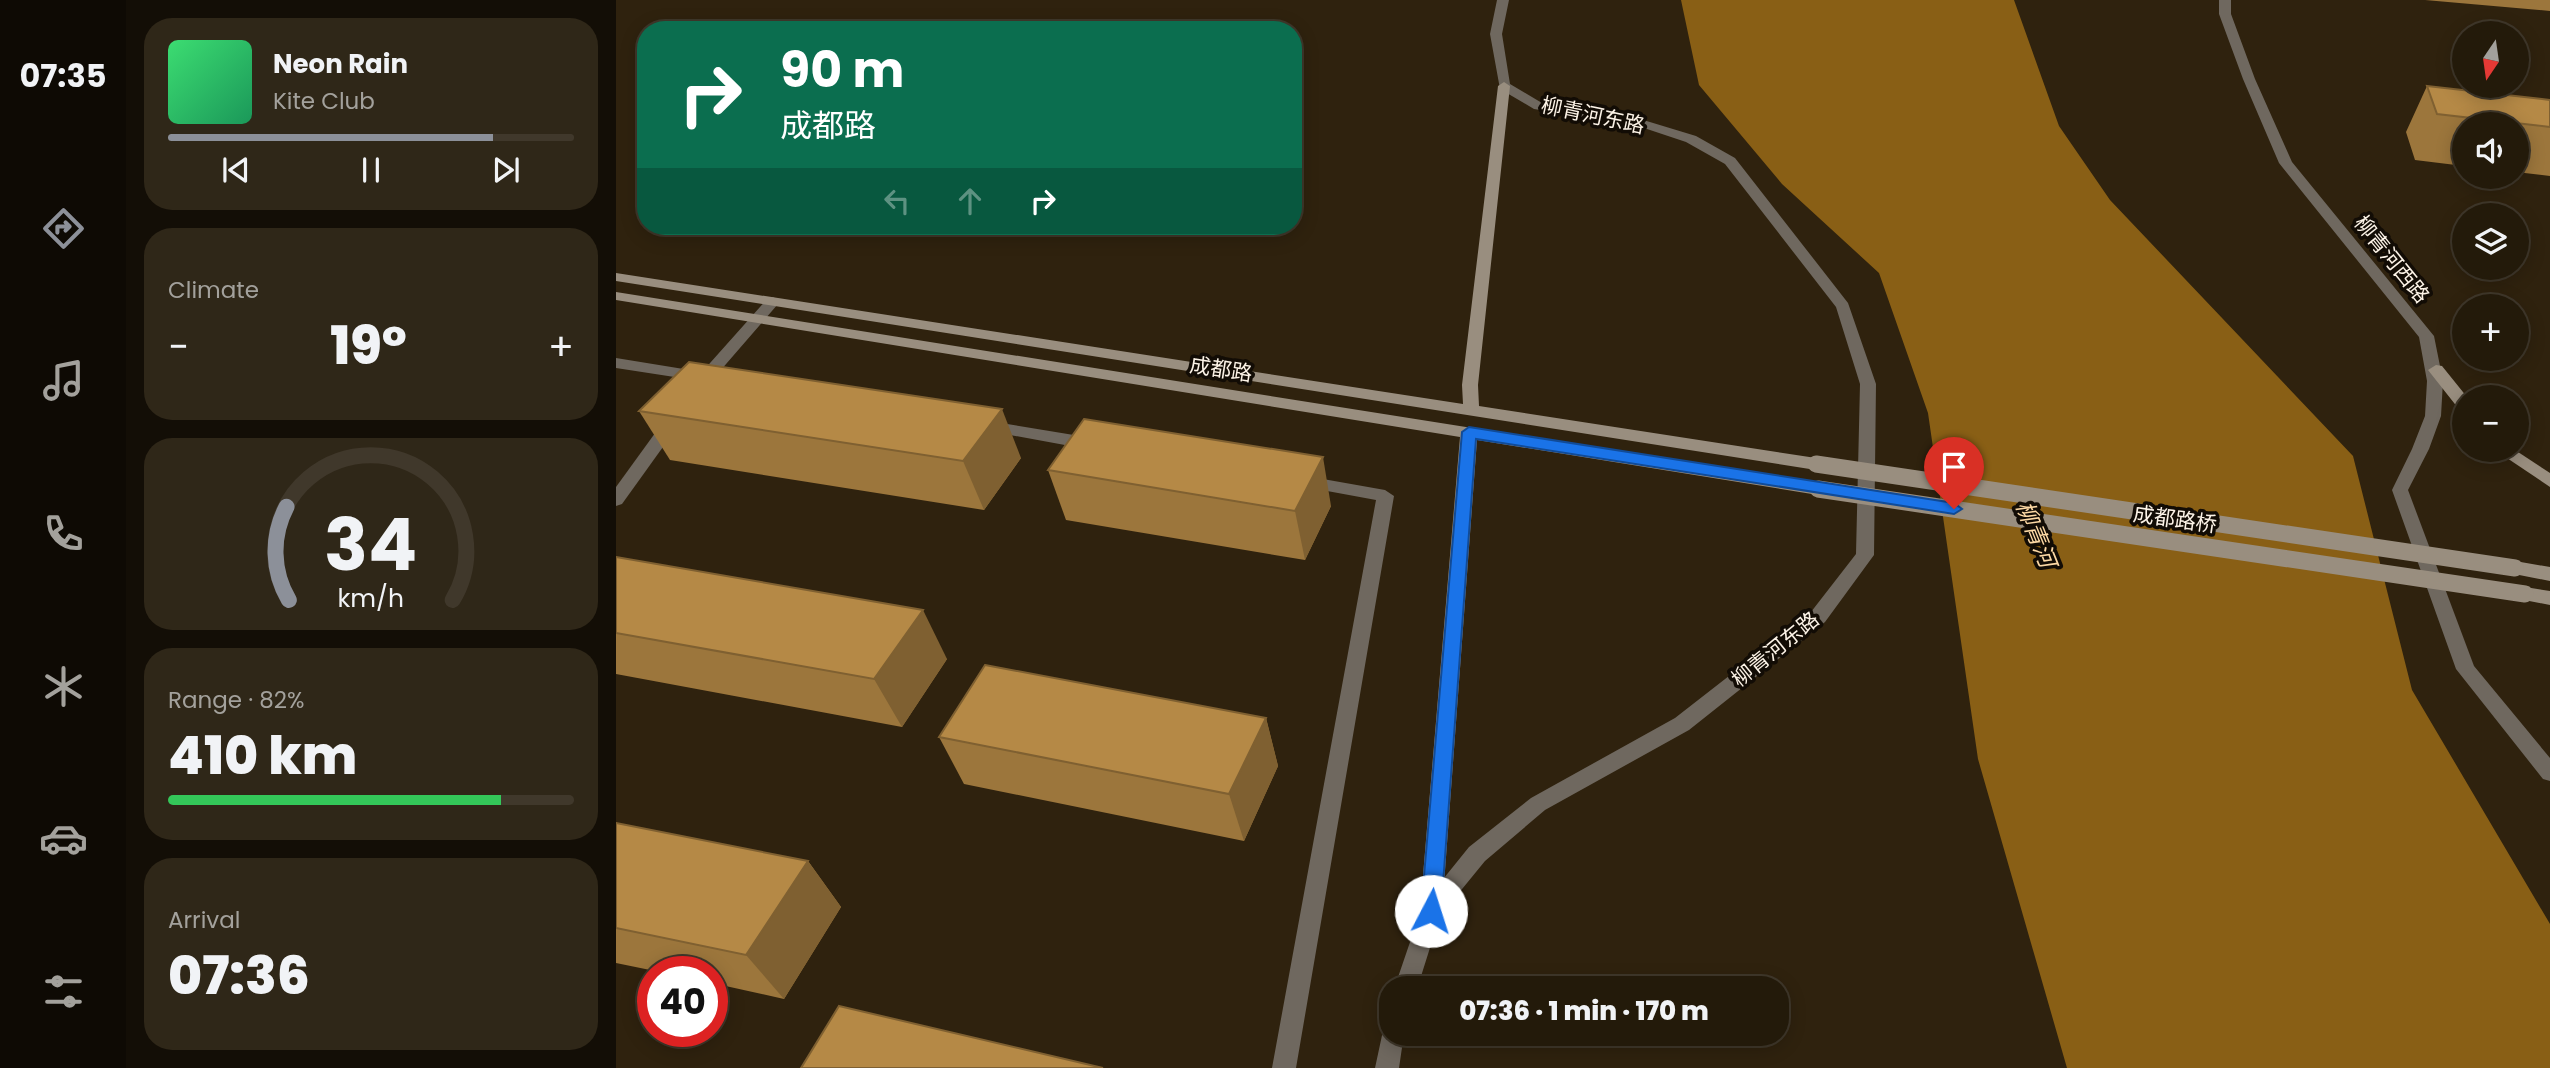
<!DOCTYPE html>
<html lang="en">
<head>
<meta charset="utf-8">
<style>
  body { margin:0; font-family:Poppins,"Noto Sans SC",sans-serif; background:#2f2718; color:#f1f3f6; height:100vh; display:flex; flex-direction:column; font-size:26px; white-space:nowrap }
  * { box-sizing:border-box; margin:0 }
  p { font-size:23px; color:#a3a19c }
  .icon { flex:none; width:38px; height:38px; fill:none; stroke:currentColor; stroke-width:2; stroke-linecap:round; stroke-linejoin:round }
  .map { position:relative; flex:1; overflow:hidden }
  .sheet { display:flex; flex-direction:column; gap:18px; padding:18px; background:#130e06; width:490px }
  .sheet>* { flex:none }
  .banner { position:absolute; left:21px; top:21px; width:665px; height:214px; border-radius:28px; box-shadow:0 4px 18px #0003,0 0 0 2px #40382b; background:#0b6e4f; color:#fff; overflow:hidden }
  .needle { width:46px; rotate:193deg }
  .buttons { position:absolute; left:1836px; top:21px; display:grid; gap:14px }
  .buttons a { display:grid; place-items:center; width:77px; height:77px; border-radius:50%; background:#231a0a; box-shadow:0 4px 18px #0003,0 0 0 2px #40382b; font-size:35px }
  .speed { position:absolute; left:21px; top:956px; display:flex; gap:14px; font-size:35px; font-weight:700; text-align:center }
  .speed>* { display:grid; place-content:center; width:91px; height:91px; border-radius:50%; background:#231a0a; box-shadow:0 4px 18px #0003,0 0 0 2px #40382b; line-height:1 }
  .speed .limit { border:10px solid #d22; background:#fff; color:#111 }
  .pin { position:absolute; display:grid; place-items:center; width:60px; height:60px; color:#fff; margin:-72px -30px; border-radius:50% 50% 50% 0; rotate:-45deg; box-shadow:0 0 7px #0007 }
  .pin .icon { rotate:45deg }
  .me { position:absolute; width:77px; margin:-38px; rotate:5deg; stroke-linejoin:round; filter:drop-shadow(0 0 5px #0008) }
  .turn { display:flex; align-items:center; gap:24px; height:147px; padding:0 28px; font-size:32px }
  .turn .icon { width:91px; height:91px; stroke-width:2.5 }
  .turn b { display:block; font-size:49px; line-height:60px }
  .lanes { display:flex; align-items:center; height:66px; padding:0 28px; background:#0003; justify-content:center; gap:35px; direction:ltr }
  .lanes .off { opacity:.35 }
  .big { font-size:52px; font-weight:800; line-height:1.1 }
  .sheet .widget { flex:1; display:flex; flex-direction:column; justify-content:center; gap:10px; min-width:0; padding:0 24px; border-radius:28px; background:#2f2718 }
  .sheet .dial { align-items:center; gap:0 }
  .dial svg { height:182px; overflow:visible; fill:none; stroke:#40382b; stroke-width:7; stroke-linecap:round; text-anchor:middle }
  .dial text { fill:#f1f3f6; stroke:none }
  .song { display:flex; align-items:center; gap:21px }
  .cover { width:84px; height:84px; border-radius:10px; background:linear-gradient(135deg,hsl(140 70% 55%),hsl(150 70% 35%)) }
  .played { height:7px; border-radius:4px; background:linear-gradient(90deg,#8c9099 80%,#40382b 80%) }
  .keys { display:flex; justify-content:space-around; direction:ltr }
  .heat { display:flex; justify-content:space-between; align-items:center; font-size:38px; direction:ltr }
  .charge { height:10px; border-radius:5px; background:linear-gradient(90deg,#34c759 82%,#40382b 0) }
  .trip { position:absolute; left:763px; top:976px; width:410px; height:70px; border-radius:28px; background:#231a0a; box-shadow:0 4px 18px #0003,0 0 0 2px #40382b; font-weight:800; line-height:70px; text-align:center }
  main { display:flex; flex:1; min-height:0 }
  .tab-bar { display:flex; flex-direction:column; width:126px; justify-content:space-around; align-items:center; background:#0e0a04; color:#a3a19c }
  .tab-bar .icon { width:49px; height:49px }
  .tab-bar .selected { color:#8c9099 }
  .tab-bar b { font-size:32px; color:#f1f3f6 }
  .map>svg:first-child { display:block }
  .water { fill:#895f15 }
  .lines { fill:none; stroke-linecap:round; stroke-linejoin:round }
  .street { fill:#6f685f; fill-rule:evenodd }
  .secondary { fill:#998e7f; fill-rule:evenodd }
  .secondary-bridge { stroke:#998e7f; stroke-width:17 }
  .wall { fill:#9c763c }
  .shaded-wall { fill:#7f6031 }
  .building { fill:#b58946; stroke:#7f6031; stroke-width:2 }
  .route { fill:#1a73e8; stroke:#114b97; stroke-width:2 }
  .labels { text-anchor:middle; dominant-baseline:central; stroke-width:7; stroke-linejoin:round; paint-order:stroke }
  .street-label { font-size:21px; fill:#fcf3e7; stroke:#120c05 }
  .water-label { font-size:23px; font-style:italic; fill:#fdd9a5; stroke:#120c05 }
</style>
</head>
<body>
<main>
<nav class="tab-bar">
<b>07:35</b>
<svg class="icon selected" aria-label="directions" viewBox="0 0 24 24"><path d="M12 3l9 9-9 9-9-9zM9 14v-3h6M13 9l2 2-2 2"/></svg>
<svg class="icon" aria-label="music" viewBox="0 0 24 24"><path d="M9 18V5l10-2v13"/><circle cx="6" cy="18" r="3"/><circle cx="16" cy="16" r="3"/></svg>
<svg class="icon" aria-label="phone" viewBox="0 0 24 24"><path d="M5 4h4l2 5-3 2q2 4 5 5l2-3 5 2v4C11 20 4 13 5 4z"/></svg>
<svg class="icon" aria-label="climate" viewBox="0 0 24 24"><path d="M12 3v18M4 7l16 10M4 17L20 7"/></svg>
<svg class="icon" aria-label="car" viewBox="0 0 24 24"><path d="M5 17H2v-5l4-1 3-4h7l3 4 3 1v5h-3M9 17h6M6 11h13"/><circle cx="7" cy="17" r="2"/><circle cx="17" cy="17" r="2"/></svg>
<svg class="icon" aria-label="filters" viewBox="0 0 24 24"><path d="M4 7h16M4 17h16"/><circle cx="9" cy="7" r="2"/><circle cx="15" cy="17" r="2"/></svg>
</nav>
<section class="sheet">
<div class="widget">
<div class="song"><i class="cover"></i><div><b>Neon Rain</b><p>Kite Club</p></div></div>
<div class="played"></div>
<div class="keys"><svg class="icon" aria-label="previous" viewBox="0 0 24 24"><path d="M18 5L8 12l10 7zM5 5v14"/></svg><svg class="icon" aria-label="pause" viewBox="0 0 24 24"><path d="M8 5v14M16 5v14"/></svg><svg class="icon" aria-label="next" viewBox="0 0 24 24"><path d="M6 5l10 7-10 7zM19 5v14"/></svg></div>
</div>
<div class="widget"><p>Climate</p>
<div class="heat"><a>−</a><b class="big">19°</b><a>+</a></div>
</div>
<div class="widget dial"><svg viewBox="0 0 100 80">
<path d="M14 69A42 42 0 1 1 86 69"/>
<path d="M14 69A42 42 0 0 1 13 28" stroke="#8c9099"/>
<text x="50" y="56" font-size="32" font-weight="700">34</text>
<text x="50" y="72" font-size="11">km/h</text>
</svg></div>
<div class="widget"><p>Range · 82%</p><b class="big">410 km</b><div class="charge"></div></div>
<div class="widget"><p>Arrival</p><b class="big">07:36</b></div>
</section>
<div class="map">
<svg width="1934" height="1068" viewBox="0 0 1934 1068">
  <rect width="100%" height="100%" fill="#2f220e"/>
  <!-- water -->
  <path class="water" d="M1065 0H1398L1443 126 1494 200 1737 456 1796 690 1934 924V1068H1451L1362 759 1312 413 1263 273 1166 184 1083 85Z"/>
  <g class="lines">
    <!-- street -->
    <g class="street">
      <path d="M881 0H893L886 34 894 84 926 103 1024 119 1080 136 1119 158 1232 303 1260 384 1258 555 1209 622 1073 730 929 810 869 861 824 916 801 989H778L807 904 853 847 915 798 1059 718 1195 612 1240 554 1244 384 1220 307 1109 164 1070 142 1022 126 918 109 884 89 874 34Z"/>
      <path d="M1603 0H1615V14L1639 79 1676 162 1818 336 1827 381 1825 416 1813 449 1792 490 1858 666 1934 758V781L1927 779 1840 669 1776 490 1796 449 1809 416 1811 381 1803 337 1663 163 1627 79 1603 14Z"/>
      <path d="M157 297 164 301 162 304 91 386H79L78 380 0 368V358L86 372 152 298Z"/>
      <path d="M56 417 64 422 62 426 6 504 0 506V487L50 418Z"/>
      <path d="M373 421 476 438 484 444 476 450 367 430 365 426 367 422Z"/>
      <path d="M690 476 769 490 778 496 680 1068H656L760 500 684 486 682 482Z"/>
      <path d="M775 1023V1034H788L783 1068H759L768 1026Z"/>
    </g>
    <!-- secondary -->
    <g class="secondary">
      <path d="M888 82 894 86 862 385 863 406 1200 458 1208 464 1206 468 1200 470 0 281V273L847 404 846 385 882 86Z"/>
      <path d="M0 292 1202 483 1210 489 1202 495 861 440 826 911 823 918 815 921 807 918 804 911 844 437 0 300Z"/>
      <path d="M1820 365 1826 366 1851 397H1848V409L1842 408 1812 370Z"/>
      <path d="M1879 450H1899L1934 473V487Z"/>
      <path d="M1899 561 1934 567V581L1893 573 1890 568 1893 563Z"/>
      <path d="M1909 587 1934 591V605L1903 599 1900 594 1903 589Z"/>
    </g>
    <!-- secondary-bridge -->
    <g class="secondary-bridge">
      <path d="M1200 464 1899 568"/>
      <path d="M1202 489 1909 594"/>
    </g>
  </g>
  <!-- wall -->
  <g class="wall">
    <path d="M1809 0H1934V11Z"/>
    <path d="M1811 86 1934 100V176L1900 172V124H1848V166L1799 160 1790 132Z"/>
    <path d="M23 411 405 458 368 510 54 460Z"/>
    <path d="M432 470 715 506 689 560 450 520Z"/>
    <path d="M0 557 331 659 286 727 0 674Z"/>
    <path d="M650 718 662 766 628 841 348 784 323 737Z"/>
    <path d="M0 823 192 861 225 907 168 999 96 983V971H39L0 963Z"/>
  </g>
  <!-- shaded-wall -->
  <g class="shaded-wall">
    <path d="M386 409 405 458 368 510 347 461Z"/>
    <path d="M707 457 715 506 689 560 679 511Z"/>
    <path d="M307 610 331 659 286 727 258 679Z"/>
    <path d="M650 718 662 766 628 841 613 794Z"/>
    <path d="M192 861 225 907 168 999 130 955Z"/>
  </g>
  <!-- building -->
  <g class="building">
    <path d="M1811 86 1934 100V127L1821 114Z"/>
    <path d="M73 362 386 409 347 461 23 411Z"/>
    <path d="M468 419 707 457 679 511 432 470Z"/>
    <path d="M0 557 307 610 258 679 0 633Z"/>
    <path d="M369 665 650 718 613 794 323 737Z"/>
    <path d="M0 823 192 861 130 955 0 928Z"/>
    <path d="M223 1006 487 1068H185Z"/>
  </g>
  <!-- route -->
  <path class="route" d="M853 427 1338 503 1346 509 1338 514 860 439 825 911 822 917 815 920 808 917 805 911 846 432Z"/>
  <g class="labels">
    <!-- street labels -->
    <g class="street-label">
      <text transform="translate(977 115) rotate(12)">柳青河东路</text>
      <text transform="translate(1776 259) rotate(51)">柳青河西路</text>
      <text transform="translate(605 369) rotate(9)">成都路</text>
      <text transform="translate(1559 519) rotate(8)">成都路桥</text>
      <text transform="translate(1159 649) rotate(-39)">柳青河东路</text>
    </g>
    <!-- water labels -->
    <g class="water-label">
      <text transform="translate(1420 534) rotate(68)">柳青河</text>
    </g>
  </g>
</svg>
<div class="buttons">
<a><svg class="needle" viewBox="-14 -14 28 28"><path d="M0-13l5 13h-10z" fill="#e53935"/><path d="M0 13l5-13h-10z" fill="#a3a19c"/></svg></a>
<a><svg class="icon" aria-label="sound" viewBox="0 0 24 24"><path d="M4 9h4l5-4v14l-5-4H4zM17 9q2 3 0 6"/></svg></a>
<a><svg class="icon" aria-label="layers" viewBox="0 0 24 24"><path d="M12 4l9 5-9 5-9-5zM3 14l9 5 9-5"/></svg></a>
<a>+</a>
<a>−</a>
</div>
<div class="speed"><div class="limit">40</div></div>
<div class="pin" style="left:1338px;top:509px;background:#d93025"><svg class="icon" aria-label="arrive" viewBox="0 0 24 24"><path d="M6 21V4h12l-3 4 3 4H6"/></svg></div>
<svg class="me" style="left:815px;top:911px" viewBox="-20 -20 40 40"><circle r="19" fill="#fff"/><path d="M0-13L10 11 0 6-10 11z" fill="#1a73e8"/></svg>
<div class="trip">07:36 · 1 min · 170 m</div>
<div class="banner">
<div class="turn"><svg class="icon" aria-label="right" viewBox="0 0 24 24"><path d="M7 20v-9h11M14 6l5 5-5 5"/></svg><div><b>90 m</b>成都路</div></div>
<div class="lanes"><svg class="icon off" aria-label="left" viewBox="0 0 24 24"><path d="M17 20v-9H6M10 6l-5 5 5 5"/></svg><svg class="icon off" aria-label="ahead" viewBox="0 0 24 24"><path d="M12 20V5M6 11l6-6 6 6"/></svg><svg class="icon" aria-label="right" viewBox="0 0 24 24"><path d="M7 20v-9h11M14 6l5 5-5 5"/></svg></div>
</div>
</div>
</main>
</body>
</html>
